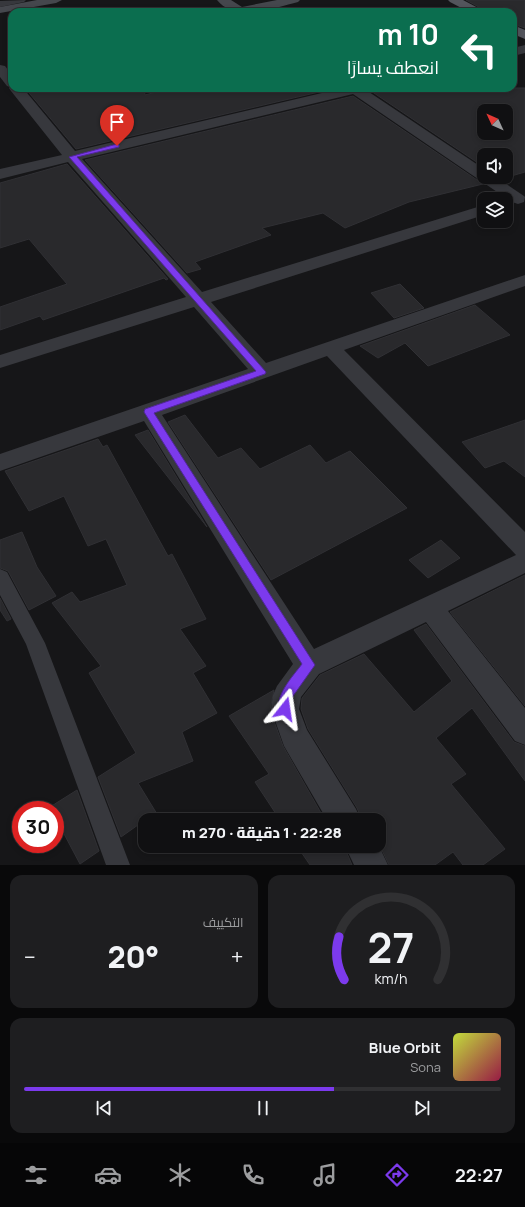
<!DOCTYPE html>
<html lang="ar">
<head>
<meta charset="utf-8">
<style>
  body { margin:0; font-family:Manrope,Cairo,sans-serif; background:#1e1e20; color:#f1f3f6; direction:rtl; height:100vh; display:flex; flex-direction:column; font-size:15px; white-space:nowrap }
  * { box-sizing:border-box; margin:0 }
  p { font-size:13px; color:#9c9d9f }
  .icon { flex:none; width:22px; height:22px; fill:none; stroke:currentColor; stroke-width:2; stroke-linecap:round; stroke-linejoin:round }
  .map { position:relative; height:865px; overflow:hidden; direction:ltr }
  .drawer { display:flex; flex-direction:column; gap:10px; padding:10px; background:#09090a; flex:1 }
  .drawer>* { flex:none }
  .top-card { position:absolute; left:8px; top:8px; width:509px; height:84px; border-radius:12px; box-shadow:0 2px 6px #0003,0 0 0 1px #303032; direction:rtl; background:#0b6e4f; color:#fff; overflow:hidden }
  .needle { width:26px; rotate:314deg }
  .buttons { position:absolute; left:477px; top:104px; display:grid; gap:8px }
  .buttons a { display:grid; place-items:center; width:36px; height:36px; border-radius:8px; background:#101012; box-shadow:0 2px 6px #0003,0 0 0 1px #303032; font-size:20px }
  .speed { position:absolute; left:12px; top:801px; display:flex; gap:8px; font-size:20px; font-weight:700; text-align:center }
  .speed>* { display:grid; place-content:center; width:52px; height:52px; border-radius:50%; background:#101012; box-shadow:0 2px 6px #0003,0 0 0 1px #303032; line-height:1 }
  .speed .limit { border:6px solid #d22; background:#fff; color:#111 }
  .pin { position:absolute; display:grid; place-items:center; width:34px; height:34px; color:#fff; margin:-41px -17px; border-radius:50% 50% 50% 0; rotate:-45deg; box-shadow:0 0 4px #0007 }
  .pin .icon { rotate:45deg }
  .me { position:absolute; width:44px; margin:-22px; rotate:15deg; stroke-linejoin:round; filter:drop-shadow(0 0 3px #0008) }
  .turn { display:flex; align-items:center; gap:14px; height:84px; padding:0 12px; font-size:18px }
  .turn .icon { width:52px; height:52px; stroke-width:2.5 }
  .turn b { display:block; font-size:28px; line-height:34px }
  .big { font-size:30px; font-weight:800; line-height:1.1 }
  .drawer .widget { flex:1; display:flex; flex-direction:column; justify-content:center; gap:6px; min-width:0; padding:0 14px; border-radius:12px; background:#1e1e20 }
  .drawer .dial { align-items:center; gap:0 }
  .dial svg { height:104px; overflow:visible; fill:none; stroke:#303032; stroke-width:7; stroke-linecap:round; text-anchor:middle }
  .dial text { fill:#f1f3f6; stroke:none }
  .song { display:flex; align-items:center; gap:12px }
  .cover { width:48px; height:48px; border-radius:6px; background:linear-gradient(135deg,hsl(70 70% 55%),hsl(340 70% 35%)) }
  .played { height:4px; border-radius:2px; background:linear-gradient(90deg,#7c3aed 65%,#303032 65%) }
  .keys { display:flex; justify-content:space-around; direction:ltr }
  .heat { display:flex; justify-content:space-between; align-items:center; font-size:22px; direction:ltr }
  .drawer .tiles { flex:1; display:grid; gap:10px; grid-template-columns:1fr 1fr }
  .widget:last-child { grid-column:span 2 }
  .trip { position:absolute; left:138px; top:813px; width:248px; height:40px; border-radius:12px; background:#101012; box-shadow:0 2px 6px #0003,0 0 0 1px #303032; font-weight:800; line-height:40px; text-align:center; direction:rtl }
  .tabs { display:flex; height:64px; justify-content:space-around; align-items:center; background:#060607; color:#9c9d9f }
  .tabs .icon { width:28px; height:28px }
  .tabs .current { color:#7c3aed }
  .tabs b { font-size:18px; color:#f1f3f6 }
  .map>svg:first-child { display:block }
  .building { fill:#29292c; stroke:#303034; fill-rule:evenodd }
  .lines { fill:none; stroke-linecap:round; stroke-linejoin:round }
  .lane { fill:#37383d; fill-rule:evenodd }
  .street { fill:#37383d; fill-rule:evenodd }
  .secondary { fill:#45474d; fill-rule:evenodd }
  .primary { fill:#53555c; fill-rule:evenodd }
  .route { fill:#7c3aed; stroke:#51269a }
</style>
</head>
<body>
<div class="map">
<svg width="525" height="865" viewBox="0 0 525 865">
  <rect width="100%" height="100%" fill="#161618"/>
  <!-- building -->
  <g class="building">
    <path d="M466 0H525V28L513 24V12H488Z"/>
    <path d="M25 88H144L145 95 171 88H336L76 149Z"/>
    <path d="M368 88H525V172L501 179 499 177H506V155H484V167L368 89ZM484 111H506V133H484Z"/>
    <path d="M353 96 483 184 409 202 345 228 323 213 262 228 271 235 195 262 201 269 187 273 85 160Z"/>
    <path d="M67 164 168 279 166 280 164 278 43 320 40 316 0 330V307L67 284 29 239 0 248V183Z"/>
    <path d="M400 284 424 308 394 318 371 293Z"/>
    <path d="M475 305 510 335 428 366 405 343 378 358 360 346Z"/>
    <path d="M185 415 218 458 241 448 260 469 310 445 326 463 350 451 407 508 271 580 168 422Z"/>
    <path d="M525 420V477L504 461 485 468 462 442Z"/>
    <path d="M148 430 207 527 135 435Z"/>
    <path d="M98 439 103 447 107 445 168 556 172 554 206 619 180 629 206 666 193 673 217 713 182 732 193 761 138 783 157 814 145 820 121 837 98 777 136 753 89 673 101 666 52 603 72 592 80 602 127 585 106 539 88 546 64 496 29 511 5 471Z"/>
    <path d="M22 532 37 567 56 596 29 610 8 571 0 568V540Z"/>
    <path d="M441 540 460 558 428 578 409 560Z"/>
    <path d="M525 575V706L450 612Z"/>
    <path d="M0 598 11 619 7 621 0 610Z"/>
    <path d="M426 624 514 742 525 746V781L472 708 436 738 466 774 451 784 505 849 483 865H463L453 852 435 865H389L379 844V820H362L357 808 308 729 301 709 302 698 320 675 364 654 414 712 452 681 414 630Z"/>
    <path d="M274 690 270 710 283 746 325 820H280L255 782 269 774 229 716Z"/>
    <path d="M77 790 99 851 80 864 55 817V810H51L50 807Z"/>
    <path d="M297 846H344L352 865H310Z"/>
  </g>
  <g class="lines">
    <!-- lane -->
    <path class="lane" d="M0 569 7 572 45 643 130 865H106L26 644 0 595Z"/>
    <!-- street -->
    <g class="street">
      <path d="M26 0 24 2 0 7V1Z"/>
      <path d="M240 8 246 10 248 12H228L230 10Z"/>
      <path d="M525 45V53L513 56V48Z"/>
      <path d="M0 65 5 66 12 75V88H23L75 151 343 88H367L366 90 484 169V177H496L524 196 525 197 524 202 518 204 512 202 353 94 82 159 202 292 484 205V215L211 302 266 363 525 275V286L344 350 525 532V573L448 611 525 708V745L515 741 426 622 319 674 301 697 299 709 307 730 356 809 361 820H327L284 746 271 709 273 695 277 686 293 664 144 421 0 471V454L248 369 194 307 0 368V355L186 297 68 162 0 179V169L62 155 11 91 9 88 10 87 7 86 0 77ZM327 356 516 555 314 649 162 415Z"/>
      <path d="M345 846H379L388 865H354Z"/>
    </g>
    <!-- secondary -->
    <g class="secondary">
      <path d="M37 0H62L56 3 0 13V7Z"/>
      <path d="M217 0H231L242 7 277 0H300L298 2C275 8 234 22 217 0Z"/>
    </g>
    <!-- primary -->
    <g class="primary">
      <path d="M448 0H463L482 10 484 12H469L450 2Z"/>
      <path d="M513 25 525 30V39L513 34Z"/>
    </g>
  </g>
  <!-- route -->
  <path class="route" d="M117 144 119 145V147L77 157 266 372 265 374 154 413 315 665 293 696 289 713 285 715 280 713C273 697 293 676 302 664L144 412 145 409 256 371 69 157Z"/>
</svg>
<div class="buttons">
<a><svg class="needle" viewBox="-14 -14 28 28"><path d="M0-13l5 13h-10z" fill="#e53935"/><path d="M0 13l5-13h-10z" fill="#9c9d9f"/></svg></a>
<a><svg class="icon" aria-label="sound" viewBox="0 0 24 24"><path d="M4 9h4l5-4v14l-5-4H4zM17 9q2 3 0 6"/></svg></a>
<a><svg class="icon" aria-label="layers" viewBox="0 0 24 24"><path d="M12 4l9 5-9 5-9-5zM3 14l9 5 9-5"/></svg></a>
</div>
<div class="speed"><div class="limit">30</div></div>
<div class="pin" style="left:117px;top:146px;background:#d93025"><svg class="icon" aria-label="arrive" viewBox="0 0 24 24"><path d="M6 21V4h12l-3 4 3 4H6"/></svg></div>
<svg class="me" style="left:285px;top:709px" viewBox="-20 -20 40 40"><path d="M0-17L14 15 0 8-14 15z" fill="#7c3aed" stroke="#fff" stroke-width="4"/></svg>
<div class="trip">22:28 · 1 دقيقة · 270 m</div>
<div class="top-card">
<div class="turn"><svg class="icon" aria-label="left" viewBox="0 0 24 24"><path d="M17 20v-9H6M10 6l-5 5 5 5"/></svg><div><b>10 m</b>انعطف يسارًا</div></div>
</div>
</div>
<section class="drawer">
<div class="tiles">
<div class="widget dial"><svg viewBox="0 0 100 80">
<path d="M14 69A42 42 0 1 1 86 69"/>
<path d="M14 69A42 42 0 0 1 10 36" stroke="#7c3aed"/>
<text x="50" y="56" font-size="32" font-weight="700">27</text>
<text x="50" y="72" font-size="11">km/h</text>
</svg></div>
<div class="widget"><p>التكييف</p>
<div class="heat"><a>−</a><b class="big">20°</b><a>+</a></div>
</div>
<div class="widget">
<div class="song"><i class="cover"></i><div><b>Blue Orbit</b><p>Sona</p></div></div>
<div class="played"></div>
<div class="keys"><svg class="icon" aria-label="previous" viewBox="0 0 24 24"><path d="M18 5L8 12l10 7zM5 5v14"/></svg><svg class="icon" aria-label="pause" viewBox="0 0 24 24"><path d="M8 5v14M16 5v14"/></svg><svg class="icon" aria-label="next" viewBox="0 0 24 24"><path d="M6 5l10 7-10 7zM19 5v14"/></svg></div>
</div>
</div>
</section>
<nav class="tabs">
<b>22:27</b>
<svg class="icon current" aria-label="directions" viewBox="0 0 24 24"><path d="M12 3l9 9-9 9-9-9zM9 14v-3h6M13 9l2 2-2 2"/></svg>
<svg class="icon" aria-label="music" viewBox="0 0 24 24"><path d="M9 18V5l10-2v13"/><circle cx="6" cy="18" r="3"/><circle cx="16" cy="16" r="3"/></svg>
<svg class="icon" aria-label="phone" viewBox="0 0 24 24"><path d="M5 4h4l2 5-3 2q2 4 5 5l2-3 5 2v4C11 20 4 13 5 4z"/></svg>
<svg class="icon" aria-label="climate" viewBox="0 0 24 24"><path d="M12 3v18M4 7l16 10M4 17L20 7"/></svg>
<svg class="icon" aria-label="car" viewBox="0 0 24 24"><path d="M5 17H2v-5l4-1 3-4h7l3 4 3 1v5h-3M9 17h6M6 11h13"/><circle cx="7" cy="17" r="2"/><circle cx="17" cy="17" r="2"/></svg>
<svg class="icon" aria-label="filters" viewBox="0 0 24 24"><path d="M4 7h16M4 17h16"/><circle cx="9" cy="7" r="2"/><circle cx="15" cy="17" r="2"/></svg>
</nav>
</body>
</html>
